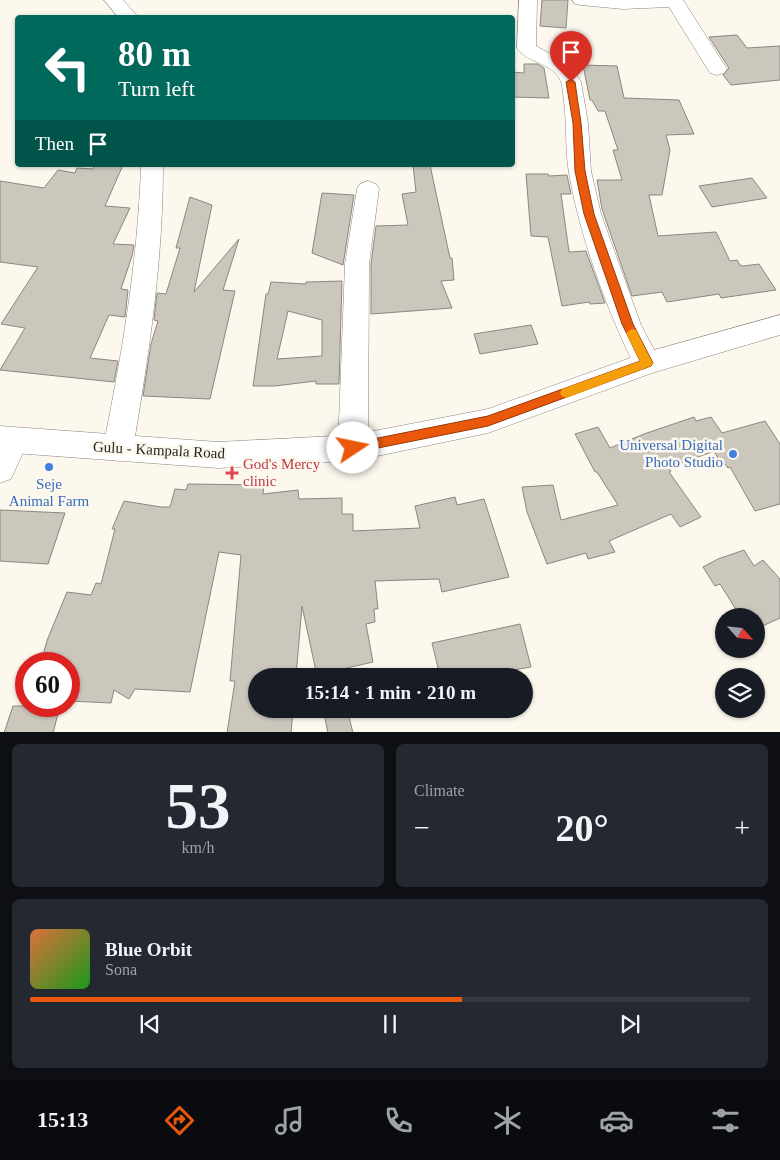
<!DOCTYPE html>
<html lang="en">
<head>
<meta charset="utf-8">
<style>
  body { margin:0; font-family:Georgia,serif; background:#242831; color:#f1f3f6; height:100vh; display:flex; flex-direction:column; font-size:19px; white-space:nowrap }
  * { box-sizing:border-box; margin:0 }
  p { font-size:16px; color:#9ea1a6 }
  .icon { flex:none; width:28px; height:28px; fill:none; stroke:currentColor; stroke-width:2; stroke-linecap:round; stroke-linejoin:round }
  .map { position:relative; height:732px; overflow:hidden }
  .drawer { display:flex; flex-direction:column; gap:12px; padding:12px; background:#0d0f14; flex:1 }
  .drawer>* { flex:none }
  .banner { position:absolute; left:15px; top:15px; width:500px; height:152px; border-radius:5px; box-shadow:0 1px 4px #0004; background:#00695c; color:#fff; overflow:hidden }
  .needle { width:32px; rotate:117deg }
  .tools { position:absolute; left:715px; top:608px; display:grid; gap:10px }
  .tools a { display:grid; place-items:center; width:50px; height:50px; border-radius:50%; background:#171b24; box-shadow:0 1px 4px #0004; font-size:25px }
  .speed { position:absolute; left:15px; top:652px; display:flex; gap:10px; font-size:25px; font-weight:700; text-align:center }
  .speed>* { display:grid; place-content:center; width:65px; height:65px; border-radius:50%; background:#171b24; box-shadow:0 1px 4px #0004; line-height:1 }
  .speed .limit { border:8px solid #d22; background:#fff; color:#111 }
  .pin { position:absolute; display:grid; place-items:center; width:42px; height:42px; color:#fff; margin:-51px -21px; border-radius:50% 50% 50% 0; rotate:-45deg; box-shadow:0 0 5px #0007 }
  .pin .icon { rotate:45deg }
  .me { position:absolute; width:55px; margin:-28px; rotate:79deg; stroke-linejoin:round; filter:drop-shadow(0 0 4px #0008) }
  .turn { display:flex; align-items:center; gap:18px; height:105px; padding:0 20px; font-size:22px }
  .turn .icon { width:65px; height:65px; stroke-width:2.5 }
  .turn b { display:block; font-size:35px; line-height:42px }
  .then { display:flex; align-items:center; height:48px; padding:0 20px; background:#0003; gap:10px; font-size:19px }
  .big { font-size:38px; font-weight:700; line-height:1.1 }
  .drawer .widget { flex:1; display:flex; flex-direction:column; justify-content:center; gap:8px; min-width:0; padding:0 18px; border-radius:8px; background:#242831 }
  .drawer .dial { align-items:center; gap:0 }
  .dial b { font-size:65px; line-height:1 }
  .song { display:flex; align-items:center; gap:15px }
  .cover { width:60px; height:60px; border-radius:8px; background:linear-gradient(135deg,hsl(20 70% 55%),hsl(120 70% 35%)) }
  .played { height:5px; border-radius:2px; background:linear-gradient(90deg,#ea580c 60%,#363941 60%) }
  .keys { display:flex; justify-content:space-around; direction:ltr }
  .heat { display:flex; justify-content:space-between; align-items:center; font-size:28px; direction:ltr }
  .drawer .tiles { flex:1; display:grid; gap:12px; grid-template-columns:1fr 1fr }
  .widget:last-child { grid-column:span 2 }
  .trip { position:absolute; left:248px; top:668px; width:285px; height:50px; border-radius:25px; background:#171b24; box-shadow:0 1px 4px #0004; font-weight:700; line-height:50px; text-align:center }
  .tab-bar { display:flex; height:80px; justify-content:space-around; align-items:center; background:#090b0e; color:#9ea1a6 }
  .tab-bar .icon { width:35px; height:35px }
  .tab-bar .selected { color:#ea580c }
  .tab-bar b { font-size:22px; color:#f1f3f6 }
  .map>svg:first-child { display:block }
  .building { fill:#ccc7bd; stroke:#8c877e; fill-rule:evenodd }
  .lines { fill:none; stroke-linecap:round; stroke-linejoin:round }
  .minor-casing { stroke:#89847b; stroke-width:1 }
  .major-casing { stroke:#89847b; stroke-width:1 }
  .minor { fill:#fff; fill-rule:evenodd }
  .major { fill:#fff; fill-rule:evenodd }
  .route { fill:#ea580c; stroke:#983908 }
  .slow { fill:#f59e0b }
  .shop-dot { fill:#3f7fe0; stroke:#fdf8ee; stroke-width:2 }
  .health-dot { fill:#e0444e; stroke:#fdf8ee; stroke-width:2 }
  .labels { text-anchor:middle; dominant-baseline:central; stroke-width:5; stroke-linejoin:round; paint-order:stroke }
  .shop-label { font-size:15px; fill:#366cbe; stroke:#fdf8ee; text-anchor:end }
  .street-label { font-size:15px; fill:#262420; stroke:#fdf8ee }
  .health-label { font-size:15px; fill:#be3a42; stroke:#fdf8ee; text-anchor:start }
</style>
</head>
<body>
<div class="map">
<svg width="780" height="733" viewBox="0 0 780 733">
  <rect width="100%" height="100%" fill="#fdf8ee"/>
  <!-- building -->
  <g class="building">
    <path d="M542 0H568L566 28 540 26Z"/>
    <path d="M737 35 747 48 780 46V80L731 85 723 75 729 68 709 37Z"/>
    <path d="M524 64H538L544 68 549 98 512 97V72L524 73Z"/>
    <path d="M583 65 617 66 624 98 679 100 694 134 666 135 670 150 662 195H649L658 236 716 232 730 261 737 260 740 265 743 266 759 264 776 290 721 298 719 294 667 302 662 292 632 296 602 209 597 180H622L613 150H618L605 111H598L592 100H590Z"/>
    <path d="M95 165H123L105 206 130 208 113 244 134 245 132 256 121 289 128 290 125 317 109 315 90 358 118 361 114 382 0 370 25 328 1 324 38 267 0 262V181L44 188 58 170 75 173 77 168 93 169Z"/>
    <path d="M413 165H430L450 258H452L454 280 441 281 452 308 371 314V264L376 226 408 225 402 194 416 192Z"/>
    <path d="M526 174H548L549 176 567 175 571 194H561L569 252 586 251 605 303 590 304 589 302 562 306 548 237 531 236Z"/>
    <path d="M752 178 767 198 712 207 699 186Z"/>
    <path d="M322 193 354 195 343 265 312 253Z"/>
    <path d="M190 197 212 205 194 292 239 239 223 290 235 291 210 399 143 396 151 344 158 321 154 320 157 293 166 294 180 248H176Z"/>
    <path d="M342 281 339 384H316V381L275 386H253L266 294H268L271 282 306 284V282ZM288 311 322 320V356L277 359Z"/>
    <path d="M531 325 538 344 480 354 474 334Z"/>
    <path d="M694 417 696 421 711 417 722 433 765 421 780 444V504L755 511 730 467 728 468 725 464 721 465 714 451 669 468 671 471 669 472 701 517 680 527 671 514 609 541 615 552 588 559 586 553 547 564 527 512 522 487 553 485 561 520 618 505 597 472H595L575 434 598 427 610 448 644 434Z"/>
    <path d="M188 484 264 485 263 494 298 490 299 499 342 498V514H353V531L420 528 415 506 455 497 457 505 484 499 509 577 442 592 439 579 375 581 378 609H374L375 622 366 624 373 662 338 670 340 676H317L302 606 296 676H256V709H293L291 733H227L235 681H230L241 555 219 552 190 692 135 689 129 699 114 690 111 703 69 701V664H40L48 638 67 592 91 595 96 583 101 584 115 529H112L124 501 161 507H170L175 489 186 490Z"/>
    <path d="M0 510 65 513 48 564 0 561Z"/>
    <path d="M744 550 754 566 763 560 780 579V618L756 629V616H740L720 584 715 586 703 567 718 559Z"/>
    <path d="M520 624 531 667 479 676H440L432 643Z"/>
    <path d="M13 706H60L53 733H4Z"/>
    <path d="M323 709H347L353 733H328Z"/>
  </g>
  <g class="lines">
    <!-- minor casing -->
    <g class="minor-casing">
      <g id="minor">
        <path d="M104 0H123L139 18H119Z"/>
        <path d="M519 0H537L536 46 570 65 581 82 588 123 591 171 601 214 641 325 661 363 657 371 647 374 637 371C608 313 580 238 569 173 565 150 567 125 564 101 563 95 563 88 561 82 555 63 528 64 517 48Z"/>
        <path d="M572 0H683L727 69 724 73 717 75 710 73 669 7 623 9 581 5 575 4Z"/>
        <path d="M141 165H163C163 261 149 354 133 448L128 457 118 461 108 457 103 448C122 354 138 261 141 165Z"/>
        <path d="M368 181 376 184 379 189 369 264 368 448 363 457 353 461 343 457 338 448 345 264 357 189 360 184Z"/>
        <path d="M13 428 23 432 28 441 11 479 0 483V437L3 432Z"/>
      </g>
    </g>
    <!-- major casing -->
    <g class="major-casing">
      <path id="major" d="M780 315V335L652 373 488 433 353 461 218 468 0 452V426L218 442 353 435 488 409 647 352Z"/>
    </g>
    <!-- minor -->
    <use href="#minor" class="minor"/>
    <!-- major -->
    <use href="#major" class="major"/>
  </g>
  <!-- route -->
  <path class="route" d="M571 79 575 82 581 123 585 171 594 214 633 324 653 363 651 366 488 426 353 453 349 452 347 448 349 444 353 443 488 416 640 361 622 324 584 214 575 171 573 123 566 82Z"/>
  <!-- slow -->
  <path class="slow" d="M632 329 636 330 651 360 653 363 651 366 566 398 562 396 560 393 562 389 640 361 626 333Z"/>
  <!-- markers -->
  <g class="shop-dot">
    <circle cx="733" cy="454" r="5"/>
    <circle cx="49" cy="467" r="5"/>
  </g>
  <path class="health-dot" d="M229.5 465.5h5v5h5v5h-5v5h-5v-5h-5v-5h5z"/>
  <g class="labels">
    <!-- shop labels -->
    <g class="shop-label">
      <text x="723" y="445">Universal Digital<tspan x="723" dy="17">Photo Studio</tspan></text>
      <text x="49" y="484" text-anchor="middle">Seje<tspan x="49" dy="17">Animal Farm</tspan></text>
    </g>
    <!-- street labels -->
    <g class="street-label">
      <text transform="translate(159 450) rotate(3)">Gulu - Kampala Road</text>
    </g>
    <!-- health labels -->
    <g class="health-label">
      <text x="243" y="464">God's Mercy<tspan x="243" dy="17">clinic</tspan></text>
    </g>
  </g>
</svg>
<div class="tools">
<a><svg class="needle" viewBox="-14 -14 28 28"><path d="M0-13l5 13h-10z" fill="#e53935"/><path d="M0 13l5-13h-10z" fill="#9ea1a6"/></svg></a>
<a><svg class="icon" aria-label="layers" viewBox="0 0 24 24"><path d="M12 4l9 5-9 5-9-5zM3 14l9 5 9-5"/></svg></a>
</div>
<div class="speed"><div class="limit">60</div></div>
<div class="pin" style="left:571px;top:82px;background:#d93025"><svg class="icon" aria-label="arrive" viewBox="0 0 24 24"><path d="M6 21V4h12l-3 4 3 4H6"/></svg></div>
<svg class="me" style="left:353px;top:448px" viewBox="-20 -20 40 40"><circle r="19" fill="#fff"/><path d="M0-13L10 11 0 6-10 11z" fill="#ea580c"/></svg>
<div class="trip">15:14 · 1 min · 210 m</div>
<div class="banner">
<div class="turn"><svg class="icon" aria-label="left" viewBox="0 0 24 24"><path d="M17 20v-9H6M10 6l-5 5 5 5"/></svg><div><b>80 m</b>Turn left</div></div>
<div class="then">Then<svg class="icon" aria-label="arrive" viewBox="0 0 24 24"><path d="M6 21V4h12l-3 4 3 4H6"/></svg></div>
</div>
</div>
<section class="drawer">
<div class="tiles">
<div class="widget dial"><b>53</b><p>km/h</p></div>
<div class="widget"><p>Climate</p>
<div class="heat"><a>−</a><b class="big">20°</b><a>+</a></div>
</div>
<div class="widget">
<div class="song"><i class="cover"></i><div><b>Blue Orbit</b><p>Sona</p></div></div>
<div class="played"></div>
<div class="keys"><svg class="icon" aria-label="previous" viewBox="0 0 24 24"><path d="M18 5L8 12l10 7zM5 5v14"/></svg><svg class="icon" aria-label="pause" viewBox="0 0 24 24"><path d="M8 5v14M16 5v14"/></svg><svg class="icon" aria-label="next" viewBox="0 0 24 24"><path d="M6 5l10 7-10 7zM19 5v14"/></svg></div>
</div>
</div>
</section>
<nav class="tab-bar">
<b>15:13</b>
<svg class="icon selected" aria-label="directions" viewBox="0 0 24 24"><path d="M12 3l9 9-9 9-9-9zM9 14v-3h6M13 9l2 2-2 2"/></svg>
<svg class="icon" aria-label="music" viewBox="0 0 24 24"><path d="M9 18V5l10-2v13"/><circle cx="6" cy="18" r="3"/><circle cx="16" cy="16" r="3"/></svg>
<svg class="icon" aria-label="phone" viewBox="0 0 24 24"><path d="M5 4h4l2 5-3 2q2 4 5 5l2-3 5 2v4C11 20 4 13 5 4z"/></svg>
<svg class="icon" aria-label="climate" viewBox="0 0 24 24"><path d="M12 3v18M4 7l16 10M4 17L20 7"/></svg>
<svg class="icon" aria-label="car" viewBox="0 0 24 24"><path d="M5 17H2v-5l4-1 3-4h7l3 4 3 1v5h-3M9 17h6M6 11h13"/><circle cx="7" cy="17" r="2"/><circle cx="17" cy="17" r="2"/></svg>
<svg class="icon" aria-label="filters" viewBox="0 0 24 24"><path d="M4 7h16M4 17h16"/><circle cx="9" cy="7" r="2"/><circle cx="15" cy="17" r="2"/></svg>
</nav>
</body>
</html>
